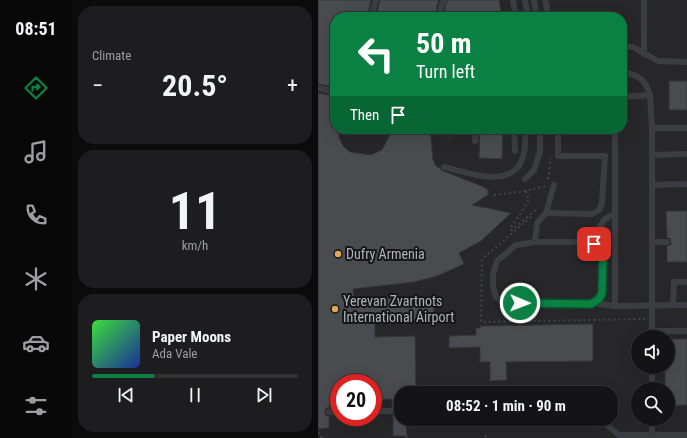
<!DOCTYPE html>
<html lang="en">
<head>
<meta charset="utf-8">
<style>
  body { margin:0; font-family:"Roboto Condensed",sans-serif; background:#1d1d1f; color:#f1f3f6; height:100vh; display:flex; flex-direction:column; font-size:15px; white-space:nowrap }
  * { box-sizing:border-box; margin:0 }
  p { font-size:13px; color:#9d9ea1 }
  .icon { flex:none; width:22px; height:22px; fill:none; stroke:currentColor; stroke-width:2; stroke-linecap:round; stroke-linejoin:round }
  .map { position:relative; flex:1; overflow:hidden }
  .sheet { display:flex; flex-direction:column; gap:6px; padding:6px; background:#0b0b0c; width:246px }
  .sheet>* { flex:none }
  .guide { position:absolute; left:12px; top:12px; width:297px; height:122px; border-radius:16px; box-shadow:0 4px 16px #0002,0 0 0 1px #333335; background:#0b8043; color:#fff; overflow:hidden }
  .fabs { position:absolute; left:313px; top:330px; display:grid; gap:8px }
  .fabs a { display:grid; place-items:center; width:44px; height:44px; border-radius:50%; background:#141416; box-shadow:0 4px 16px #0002,0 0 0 1px #333335; font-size:20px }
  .speed { position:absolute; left:12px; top:374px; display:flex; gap:8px; font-size:20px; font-weight:700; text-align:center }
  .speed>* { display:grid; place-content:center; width:52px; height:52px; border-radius:50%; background:#141416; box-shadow:0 4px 16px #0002,0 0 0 1px #333335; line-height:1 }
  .speed .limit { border:6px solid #d22; background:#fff; color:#111 }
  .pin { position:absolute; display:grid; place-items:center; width:34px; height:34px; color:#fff; margin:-17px; border-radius:8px; box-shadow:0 2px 6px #0006 }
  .me { position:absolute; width:44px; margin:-22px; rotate:91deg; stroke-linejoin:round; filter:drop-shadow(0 0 3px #0008) }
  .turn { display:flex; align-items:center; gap:14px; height:84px; padding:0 20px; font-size:18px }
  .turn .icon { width:52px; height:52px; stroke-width:2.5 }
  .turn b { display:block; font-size:28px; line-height:34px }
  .then { display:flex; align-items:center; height:38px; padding:0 20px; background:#0003; gap:8px; font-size:15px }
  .big { font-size:30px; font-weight:700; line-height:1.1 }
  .sheet .tile { flex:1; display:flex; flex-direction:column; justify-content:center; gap:6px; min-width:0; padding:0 14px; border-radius:16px; background:#1d1d1f }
  .sheet .dial { align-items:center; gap:0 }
  .dial b { font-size:52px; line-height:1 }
  .song { display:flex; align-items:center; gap:12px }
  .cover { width:48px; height:48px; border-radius:6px; background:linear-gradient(135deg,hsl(120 70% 55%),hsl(230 70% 35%)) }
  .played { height:4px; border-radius:2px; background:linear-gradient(90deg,#0b8043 30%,#333335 30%) }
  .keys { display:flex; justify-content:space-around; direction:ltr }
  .heat { display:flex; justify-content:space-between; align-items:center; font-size:22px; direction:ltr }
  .trip { position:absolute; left:76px; top:386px; width:224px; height:40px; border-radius:16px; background:#141416; box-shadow:0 4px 16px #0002,0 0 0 1px #333335; font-weight:700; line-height:40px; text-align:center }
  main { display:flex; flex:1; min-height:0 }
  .tab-bar { display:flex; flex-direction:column; width:72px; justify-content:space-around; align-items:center; background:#080809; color:#9d9ea1 }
  .tab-bar .icon { width:28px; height:28px }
  .tab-bar .current { color:#0b8043 }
  .tab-bar b { font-size:18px; color:#f1f3f6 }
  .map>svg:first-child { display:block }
  .built { fill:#27272a; fill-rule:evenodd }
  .green { fill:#272e28 }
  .building { fill:#4a4b4f; stroke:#353538 }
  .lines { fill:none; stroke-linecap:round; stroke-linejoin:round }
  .path { stroke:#424448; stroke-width:2; stroke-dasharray:2 3; stroke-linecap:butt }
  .lane { stroke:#3c3d41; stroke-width:6 }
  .lane-bridge { stroke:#3c3d41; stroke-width:6 }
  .route-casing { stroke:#07532c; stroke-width:10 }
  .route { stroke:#0b8043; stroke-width:7 }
  .poi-dot { fill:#e0a950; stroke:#161618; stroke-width:1.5 }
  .labels { text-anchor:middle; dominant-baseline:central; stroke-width:4; stroke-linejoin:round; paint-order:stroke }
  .poi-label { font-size:14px; fill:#afb3bb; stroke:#161618; text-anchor:start }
</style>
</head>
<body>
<main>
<nav class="tab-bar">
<b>08:51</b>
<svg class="icon current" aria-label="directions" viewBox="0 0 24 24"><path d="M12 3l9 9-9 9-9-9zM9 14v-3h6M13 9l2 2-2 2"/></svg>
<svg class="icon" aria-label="music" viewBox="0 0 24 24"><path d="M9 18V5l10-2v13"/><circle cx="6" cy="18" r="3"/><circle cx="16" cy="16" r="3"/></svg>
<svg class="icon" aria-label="phone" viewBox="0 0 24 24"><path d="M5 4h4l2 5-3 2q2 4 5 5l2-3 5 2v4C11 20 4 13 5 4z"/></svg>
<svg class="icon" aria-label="climate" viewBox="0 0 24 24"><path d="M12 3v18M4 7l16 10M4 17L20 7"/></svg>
<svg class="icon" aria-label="car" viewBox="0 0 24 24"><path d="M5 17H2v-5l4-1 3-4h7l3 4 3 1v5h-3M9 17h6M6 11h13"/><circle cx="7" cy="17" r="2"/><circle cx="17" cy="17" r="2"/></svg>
<svg class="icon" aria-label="filters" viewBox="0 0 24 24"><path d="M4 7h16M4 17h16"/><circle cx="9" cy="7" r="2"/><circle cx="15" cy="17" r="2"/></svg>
</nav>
<section class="sheet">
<div class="tile"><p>Climate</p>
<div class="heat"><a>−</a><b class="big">20.5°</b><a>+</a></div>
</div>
<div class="tile dial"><b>11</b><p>km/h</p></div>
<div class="tile">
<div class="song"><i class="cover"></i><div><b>Paper Moons</b><p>Ada Vale</p></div></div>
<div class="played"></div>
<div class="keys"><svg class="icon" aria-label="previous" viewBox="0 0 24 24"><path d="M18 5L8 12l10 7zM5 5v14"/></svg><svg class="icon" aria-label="pause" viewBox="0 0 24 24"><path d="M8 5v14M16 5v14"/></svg><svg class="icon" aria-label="next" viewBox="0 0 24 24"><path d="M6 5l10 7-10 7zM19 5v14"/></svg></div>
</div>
</section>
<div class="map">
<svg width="369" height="438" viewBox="0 0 369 438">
  <rect width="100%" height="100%" fill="#1b1b1d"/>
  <!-- built -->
  <path class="built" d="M0 0H369V438H0ZM17 17H304V129H17ZM320 337H350V367H320ZM21 383H55V417H21ZM320 389H350V419H320ZM83 393H293V419H83Z"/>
  <!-- green -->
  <path class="green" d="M89 129H133L135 142 125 137Z"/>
  <!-- building -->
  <g class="building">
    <path d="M0 0H53L49 17H17V87L0 84Z"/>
    <path d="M62 0H121L119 5 118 17H58Z"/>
    <path d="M130 0H181L184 17H127V7Z"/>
    <rect x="351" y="81" width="18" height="29"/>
    <path d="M0 93 17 96V129H20L21 137 25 146 32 152 53 155 64 150 75 129H112L115 160 118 166 125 171 166 187 170 190V195L154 205 193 213 163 241 141 253 146 264 119 276 96 282 35 289 36 299 116 298V320L57 321V337L97 336 98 393H83V419H88L89 436H75V415L78 413V409L74 407V399L55 400V383H21V400H12L11 408H8L7 412V415L11 416V428L0 429Z"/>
    <path d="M162 129H185L184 159 161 158Z"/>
    <path d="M348 211H369V262H349V246L353 245V242L352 238H349Z"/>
    <path d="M275 324V361L188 362 189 380 172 381V362H162V347L131 348V336L158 335V328H162V326Z"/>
    <path d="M350 339H369V405L350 406V389H347V367H350Z"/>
  </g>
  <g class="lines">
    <!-- path -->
    <g class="path">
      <path d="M0 109V108"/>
      <path d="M230 179 232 167V158"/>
      <path d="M208 191 211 200 192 229 194 230 220 208"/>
      <path d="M176 195 208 191 228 186"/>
      <path d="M213 217 164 259 163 322 327 319"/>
      <path d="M0 432 4 438"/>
      <path d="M167 435 169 438"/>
      <path d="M88 436 90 438"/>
    </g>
    <!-- lane -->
    <g class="lane">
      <path d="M195 0 198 17"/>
      <path d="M207 0 210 17"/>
      <path d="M216 0 219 17"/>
      <path d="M227 0 231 17"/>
      <path d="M326 0V54"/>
      <path d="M53 17 58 0"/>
      <path d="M122 17 123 6 126 0"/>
      <path d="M304 47H315L340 61 369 62"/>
      <path d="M304 71C320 76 327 78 332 95L304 97"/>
      <path d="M0 88 17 92"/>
      <path d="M332 95 334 128V337"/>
      <path d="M334 128H369"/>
      <path d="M157 129V141"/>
      <path d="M196 129 197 151"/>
      <path d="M297 129V306"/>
      <path d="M334 155 369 154"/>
      <path d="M207 179 216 170 222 152V129"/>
      <path d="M334 185 369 184"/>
      <path d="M228 213 274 214 281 210 284 203 287 156H240V129"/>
      <path d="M217 242H267L276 244 282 249 285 257 284 293 281 299 273 303H188L178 297 175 287V274L179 261 198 245Z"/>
      <path d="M217 242 219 223 228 213 236 185"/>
      <path d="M267 242 280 229 287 219 297 213"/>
      <path d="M334 242H349"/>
      <path d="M273 303 297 306 369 305"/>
      <path d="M355 305 356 282H369"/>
      <path d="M334 331H369"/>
      <path d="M334 367V389"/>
      <path d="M55 411H74"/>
      <path d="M11 412H21"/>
      <path d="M281 419 301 435H369"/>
      <path d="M334 419V435"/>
    </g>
    <!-- lane-bridge -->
    <path class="lane-bridge" d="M126 167C149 172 195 191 205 157 208 148 207 138 207 129"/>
  </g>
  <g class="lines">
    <!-- route casing -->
    <g class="route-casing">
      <path id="route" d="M202 303 273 304 281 299 284 293 285 257 282 249 276 244"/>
    </g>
    <!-- route -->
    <use href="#route" class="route"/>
  </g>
  <!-- markers -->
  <g class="poi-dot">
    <circle cx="20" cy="254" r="4"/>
    <circle cx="17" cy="309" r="4"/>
  </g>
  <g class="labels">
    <!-- poi labels -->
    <g class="poi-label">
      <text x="28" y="254">Dufry Armenia</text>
      <text x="25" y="301">Yerevan Zvartnots<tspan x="25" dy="16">International Airport</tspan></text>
    </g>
  </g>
</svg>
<div class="fabs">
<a><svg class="icon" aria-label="sound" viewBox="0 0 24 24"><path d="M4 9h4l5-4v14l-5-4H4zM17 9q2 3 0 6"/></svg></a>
<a><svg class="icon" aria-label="search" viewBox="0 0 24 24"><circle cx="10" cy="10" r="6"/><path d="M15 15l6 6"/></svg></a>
</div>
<div class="speed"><div class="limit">20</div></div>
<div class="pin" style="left:276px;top:244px;background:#d93025"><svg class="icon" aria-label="arrive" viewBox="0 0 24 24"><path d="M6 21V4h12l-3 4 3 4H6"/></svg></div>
<svg class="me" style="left:202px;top:303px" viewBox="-20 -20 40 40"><circle r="17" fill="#0b8043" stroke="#fff" stroke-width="3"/><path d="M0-11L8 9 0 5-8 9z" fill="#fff"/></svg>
<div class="trip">08:52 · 1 min · 90 m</div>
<div class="guide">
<div class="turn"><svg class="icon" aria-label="left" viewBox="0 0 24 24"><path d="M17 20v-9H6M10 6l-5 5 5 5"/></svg><div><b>50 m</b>Turn left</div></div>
<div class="then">Then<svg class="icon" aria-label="arrive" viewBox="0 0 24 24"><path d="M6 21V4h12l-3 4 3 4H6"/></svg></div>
</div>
</div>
</main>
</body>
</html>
